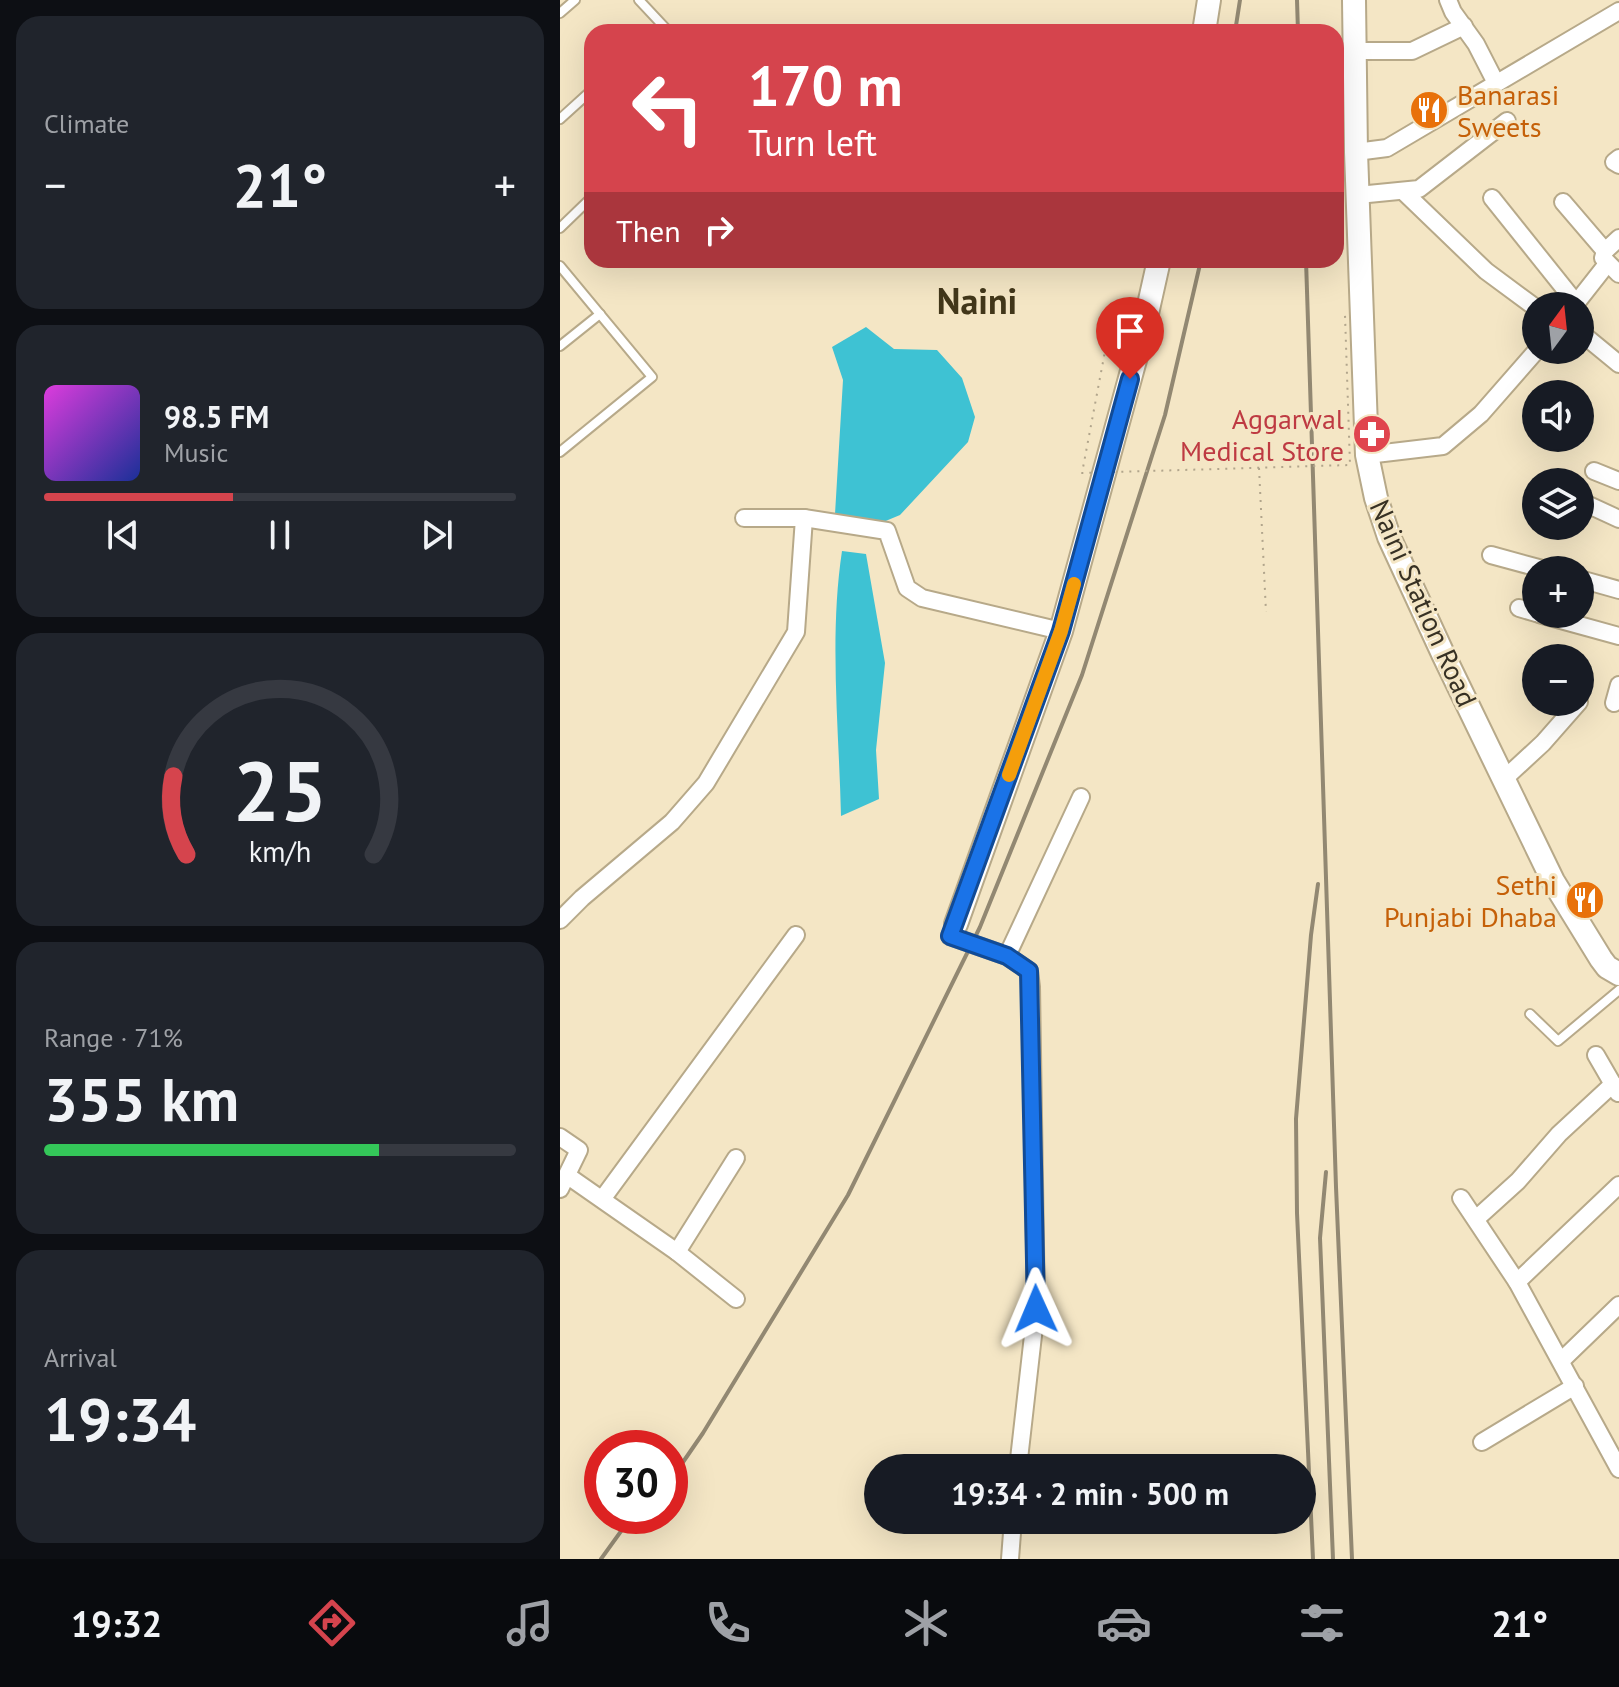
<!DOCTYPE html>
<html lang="en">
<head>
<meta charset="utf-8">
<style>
  body { margin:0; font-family:"PT Sans",sans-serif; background:#20242c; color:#f1f3f6; height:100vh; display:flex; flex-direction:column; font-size:30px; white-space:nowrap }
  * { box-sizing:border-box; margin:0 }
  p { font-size:26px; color:#9ea1a6 }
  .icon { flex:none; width:44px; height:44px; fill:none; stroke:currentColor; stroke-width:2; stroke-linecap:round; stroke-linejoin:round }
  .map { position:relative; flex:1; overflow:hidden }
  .sheet { display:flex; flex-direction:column; gap:16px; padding:16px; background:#0d0f14; width:560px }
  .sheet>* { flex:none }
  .top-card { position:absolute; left:24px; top:24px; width:760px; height:244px; border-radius:24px; box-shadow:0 8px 32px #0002; background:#d5444d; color:#fff; overflow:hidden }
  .needle { width:52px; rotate:15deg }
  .controls { position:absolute; left:962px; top:292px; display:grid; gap:16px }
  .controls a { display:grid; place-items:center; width:72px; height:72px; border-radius:50%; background:#171b24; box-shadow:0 8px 32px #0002; font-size:40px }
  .speed { position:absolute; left:24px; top:1430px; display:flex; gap:16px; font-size:40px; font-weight:700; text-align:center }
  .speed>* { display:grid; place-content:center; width:104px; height:104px; border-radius:50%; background:#171b24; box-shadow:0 8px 32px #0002; line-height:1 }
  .speed .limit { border:12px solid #d22; background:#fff; color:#111 }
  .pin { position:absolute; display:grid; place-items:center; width:68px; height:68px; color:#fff; margin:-82px -34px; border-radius:50% 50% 50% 0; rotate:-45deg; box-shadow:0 0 8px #0007 }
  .pin .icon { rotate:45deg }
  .me { position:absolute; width:88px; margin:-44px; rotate:359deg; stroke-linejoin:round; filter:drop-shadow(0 0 6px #0008) }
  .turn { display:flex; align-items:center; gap:28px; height:168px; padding:0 32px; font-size:36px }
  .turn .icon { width:104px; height:104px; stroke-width:2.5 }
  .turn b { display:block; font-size:56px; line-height:68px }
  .then { display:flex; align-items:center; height:76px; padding:0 32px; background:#0003; gap:16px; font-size:30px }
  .big { font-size:60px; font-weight:600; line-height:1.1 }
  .sheet .tile { flex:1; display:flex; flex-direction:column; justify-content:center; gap:12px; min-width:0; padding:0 28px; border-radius:24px; background:#20242c }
  .sheet .dial { align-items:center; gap:0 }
  .dial svg { height:208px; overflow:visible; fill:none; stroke:#363941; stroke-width:7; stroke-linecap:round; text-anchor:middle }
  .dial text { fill:#f1f3f6; stroke:none }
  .song { display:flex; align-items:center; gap:24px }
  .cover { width:96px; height:96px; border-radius:12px; background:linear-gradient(135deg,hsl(300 70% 55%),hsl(230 70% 35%)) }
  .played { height:8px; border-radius:4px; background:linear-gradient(90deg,#d5444d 40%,#363941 40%) }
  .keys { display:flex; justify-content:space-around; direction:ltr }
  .heat { display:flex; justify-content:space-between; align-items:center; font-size:44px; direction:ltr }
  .charge { height:12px; border-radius:6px; background:linear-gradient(90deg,#34c759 71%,#363941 0) }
  .trip { position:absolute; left:304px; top:1454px; width:452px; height:80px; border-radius:40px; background:#171b24; box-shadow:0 8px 32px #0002; font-weight:600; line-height:80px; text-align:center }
  .dock { display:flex; height:128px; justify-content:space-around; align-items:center; background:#090b0e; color:#9ea1a6 }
  .dock .icon { width:56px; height:56px }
  .dock .current { color:#d5444d }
  .dock b { font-size:36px; color:#f1f3f6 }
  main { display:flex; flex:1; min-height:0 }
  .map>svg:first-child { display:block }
  .water { fill:#3ec2d3 }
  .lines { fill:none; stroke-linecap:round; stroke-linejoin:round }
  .lane-casing { stroke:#b7a989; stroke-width:12 }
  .street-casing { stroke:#b7a989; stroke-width:20 }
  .secondary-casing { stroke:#b7a989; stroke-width:26 }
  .path { stroke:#b1a58c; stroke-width:2; stroke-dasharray:2 6; stroke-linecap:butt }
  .lane { stroke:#fff; stroke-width:8 }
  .street { stroke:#fff; stroke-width:16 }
  .secondary { stroke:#fff; stroke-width:22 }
  .rail { stroke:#928872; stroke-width:4 }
  .path-bridge { stroke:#b1a58c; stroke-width:2; stroke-dasharray:2 6; stroke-linecap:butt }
  .route-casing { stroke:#114b97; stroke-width:20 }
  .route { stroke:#1a73e8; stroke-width:14 }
  .slow { stroke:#f59e0b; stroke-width:14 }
  .labels { text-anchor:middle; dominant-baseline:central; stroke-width:6; stroke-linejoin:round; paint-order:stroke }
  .food-label { font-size:28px; fill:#c56008; stroke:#f4e6c5; text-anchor:start }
  .health-label { font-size:28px; fill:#be3a42; stroke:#f4e6c5; text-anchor:end }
  .street-label { font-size:28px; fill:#373124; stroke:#f4e6c5 }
  .district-label { font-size:36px; font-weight:bold; fill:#42371a; stroke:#f4e6c5 }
</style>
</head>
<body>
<main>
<section class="sheet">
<div class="tile"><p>Climate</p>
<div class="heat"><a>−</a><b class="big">21°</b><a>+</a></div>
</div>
<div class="tile">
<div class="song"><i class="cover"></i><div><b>98.5 FM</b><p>Music</p></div></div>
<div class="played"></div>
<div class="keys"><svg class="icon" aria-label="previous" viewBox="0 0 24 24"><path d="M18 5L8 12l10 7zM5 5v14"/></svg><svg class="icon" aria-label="pause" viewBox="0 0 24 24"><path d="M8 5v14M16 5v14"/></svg><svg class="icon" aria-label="next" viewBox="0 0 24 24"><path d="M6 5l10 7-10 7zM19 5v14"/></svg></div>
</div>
<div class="tile dial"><svg viewBox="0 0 100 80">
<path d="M14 69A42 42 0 1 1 86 69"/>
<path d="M14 69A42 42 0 0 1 9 39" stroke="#d5444d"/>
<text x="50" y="56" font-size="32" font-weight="700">25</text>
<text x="50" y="72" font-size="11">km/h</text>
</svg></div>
<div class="tile"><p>Range · 71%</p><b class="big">355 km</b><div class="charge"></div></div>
<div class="tile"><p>Arrival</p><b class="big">19:34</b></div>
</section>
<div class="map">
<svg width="1059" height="1559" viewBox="0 0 1059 1559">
  <rect width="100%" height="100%" fill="#f4e6c5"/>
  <!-- water -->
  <g class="water">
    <path d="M306 327 334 349 377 350 402 378 415 417 408 442 340 515 316 525 275 514 283 380 272 347Z"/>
    <path d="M282 551 306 554 325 663 316 750 319 799 281 816C279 729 269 637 282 551Z"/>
  </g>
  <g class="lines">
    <!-- lane casing -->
    <g class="lane-casing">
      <g id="lane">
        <path d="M79 0 109 32"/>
        <path d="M0 13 15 0"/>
        <path d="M0 119 32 90"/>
        <path d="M0 228 32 197"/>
        <path d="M0 266 92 377 0 452"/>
        <path d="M0 346 40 314"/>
        <path d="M970 1014 998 1041 1059 990"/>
      </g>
    </g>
    <!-- street casing -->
    <g class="street-casing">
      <g id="street">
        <path d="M888 0 893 12 916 44 936 83"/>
        <path d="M795 51H852L904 26"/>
        <path d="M796 152 827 148 1059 11"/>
        <path d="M1059 158 1054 162 1059 165"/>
        <path d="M845 193 926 271 976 308"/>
        <path d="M798 195 859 189 947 121"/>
        <path d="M932 198 1016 303"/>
        <path d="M1003 202 1045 251 1043 258 1059 274"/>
        <path d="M1045 251 1059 238"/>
        <path d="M1014 306 1047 264"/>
        <path d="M1020 332 1059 364"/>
        <path d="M807 455 883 446 921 414 977 350"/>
        <path d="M1034 471 1059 481"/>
        <path d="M1020 501 1059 519"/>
        <path d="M184 518H244L327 531 347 588 362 598 501 631"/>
        <path d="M931 555 986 570"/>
        <path d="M1020 579 1059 590"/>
        <path d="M959 608 976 613"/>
        <path d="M979 614 1059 636"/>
        <path d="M1054 703 1059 685"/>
        <path d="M944 779 983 743 1019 702"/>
        <path d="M0 920 22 898 112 822 146 783 236 632 244 518"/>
        <path d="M396 924 390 936 447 956 521 797"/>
        <path d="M447 956 469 971 471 987 476 1309 458 1468"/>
        <path d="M1036 1055 1058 1093"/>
        <path d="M0 1137 19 1150 0 1189"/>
        <path d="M8 1176 117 1252 176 1299"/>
        <path d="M43 1198 236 935"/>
        <path d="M901 1198 957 1282 1059 1469"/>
        <path d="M916 1219 958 1181 999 1134 1053 1084"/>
        <path d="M117 1252 176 1158"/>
        <path d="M957 1282 1059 1185"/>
        <path d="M1001 1361 1059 1305"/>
        <path d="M922 1442 1015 1386"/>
        <path d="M450 1559 453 1520"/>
      </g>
    </g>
    <!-- secondary casing -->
    <g class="secondary-casing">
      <g id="secondary">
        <path d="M794 0 796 152 807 455 816 498 829 537 883 654 993 881 1041 959 1047 967 1059 974"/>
        <path d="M644 32 649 0"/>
        <path d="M396 924 501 631 584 327 599 260"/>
      </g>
    </g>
    <!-- path -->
    <path class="path" d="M699 468 706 612"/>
    <!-- lane -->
    <use href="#lane" class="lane"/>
    <!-- street -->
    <use href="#street" class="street"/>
    <!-- secondary -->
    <use href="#secondary" class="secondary"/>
    <!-- rail -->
    <g class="rail">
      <path d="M737 0 738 32"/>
      <path d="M675 32 680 0"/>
      <path d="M746 260 776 1187 792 1559"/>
      <path d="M766 1172 760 1238 773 1559"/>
      <path d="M110 1481 143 1433 288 1195 420 927 522 675 605 415 641 260"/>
      <path d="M41 1559 72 1516"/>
      <path d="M753 1559 737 1213 736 1119 751 935 758 884"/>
    </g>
    <!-- path-bridge -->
    <path class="path-bridge" d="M577 351 546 346 522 473 790 465 785 315"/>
  </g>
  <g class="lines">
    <!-- route casing -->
    <g class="route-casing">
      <path id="route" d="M476 1309 469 971 447 956 390 936 501 631 570 379"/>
    </g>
    <!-- route -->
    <use href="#route" class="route"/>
    <!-- slow -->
    <path class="slow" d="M449 775 501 631 514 584"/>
  </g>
  <!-- icons -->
  <defs>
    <g id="restaurant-disc" transform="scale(2)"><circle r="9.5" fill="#e8710a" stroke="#f4e6c5"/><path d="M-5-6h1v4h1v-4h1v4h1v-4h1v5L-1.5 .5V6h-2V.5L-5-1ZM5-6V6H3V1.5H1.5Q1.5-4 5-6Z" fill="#fff"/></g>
    <g id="pharmacy-disc" transform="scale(2)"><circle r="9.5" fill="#e0444e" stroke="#f4e6c5"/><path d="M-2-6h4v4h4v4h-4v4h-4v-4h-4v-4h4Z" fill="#fff"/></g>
  </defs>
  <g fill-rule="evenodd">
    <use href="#restaurant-disc" x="869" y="110"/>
    <use href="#pharmacy-disc" x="812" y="434"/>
    <use href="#restaurant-disc" x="1025" y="900"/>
  </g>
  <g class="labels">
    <!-- food labels -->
    <g class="food-label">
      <text x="897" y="94">Banarasi<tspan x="897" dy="32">Sweets</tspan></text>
      <text x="997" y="884" text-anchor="end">Sethi<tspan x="997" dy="32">Punjabi Dhaba</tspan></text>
    </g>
    <!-- health labels -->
    <g class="health-label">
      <text x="784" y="418">Aggarwal<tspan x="784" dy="32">Medical Store</tspan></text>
    </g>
    <!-- street labels -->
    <g class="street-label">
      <text transform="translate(864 603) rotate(66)">Naini Station Road</text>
    </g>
    <!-- district labels -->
    <g class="district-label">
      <text x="417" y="300">Naini</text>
    </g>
  </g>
</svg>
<div class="controls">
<a><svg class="needle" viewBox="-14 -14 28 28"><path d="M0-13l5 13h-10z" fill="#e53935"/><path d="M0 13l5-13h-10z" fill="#9ea1a6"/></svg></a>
<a><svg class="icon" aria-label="sound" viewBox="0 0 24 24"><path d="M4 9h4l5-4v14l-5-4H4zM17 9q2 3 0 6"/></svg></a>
<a><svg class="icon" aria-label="layers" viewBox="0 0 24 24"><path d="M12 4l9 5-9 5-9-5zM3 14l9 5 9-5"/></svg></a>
<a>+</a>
<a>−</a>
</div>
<div class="speed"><div class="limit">30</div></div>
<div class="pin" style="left:570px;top:379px;background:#d93025"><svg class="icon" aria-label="arrive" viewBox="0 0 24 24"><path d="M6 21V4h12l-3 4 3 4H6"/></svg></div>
<svg class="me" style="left:476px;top:1309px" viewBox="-20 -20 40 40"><path d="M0-17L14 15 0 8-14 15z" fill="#1a73e8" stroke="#fff" stroke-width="4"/></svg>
<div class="trip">19:34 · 2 min · 500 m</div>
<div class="top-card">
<div class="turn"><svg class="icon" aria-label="left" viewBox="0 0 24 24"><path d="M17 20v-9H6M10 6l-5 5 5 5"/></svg><div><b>170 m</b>Turn left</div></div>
<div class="then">Then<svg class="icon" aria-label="right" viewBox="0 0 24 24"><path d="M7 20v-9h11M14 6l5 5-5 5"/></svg></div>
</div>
</div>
</main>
<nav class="dock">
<b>19:32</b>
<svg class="icon current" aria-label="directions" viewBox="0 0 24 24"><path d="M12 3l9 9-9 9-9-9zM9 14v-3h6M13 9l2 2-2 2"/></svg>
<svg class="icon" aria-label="music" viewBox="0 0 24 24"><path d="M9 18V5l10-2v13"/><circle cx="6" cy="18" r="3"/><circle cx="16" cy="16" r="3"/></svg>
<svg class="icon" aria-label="phone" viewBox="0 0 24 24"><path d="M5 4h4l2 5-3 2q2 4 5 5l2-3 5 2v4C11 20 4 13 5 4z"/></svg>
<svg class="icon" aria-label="climate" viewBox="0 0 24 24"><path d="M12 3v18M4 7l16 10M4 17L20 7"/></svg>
<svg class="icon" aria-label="car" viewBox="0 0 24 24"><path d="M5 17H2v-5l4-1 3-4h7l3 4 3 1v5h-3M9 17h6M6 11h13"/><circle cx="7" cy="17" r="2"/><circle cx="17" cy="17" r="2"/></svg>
<svg class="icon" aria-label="filters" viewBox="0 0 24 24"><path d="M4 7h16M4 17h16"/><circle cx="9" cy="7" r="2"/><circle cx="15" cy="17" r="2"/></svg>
<b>21°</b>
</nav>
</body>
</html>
